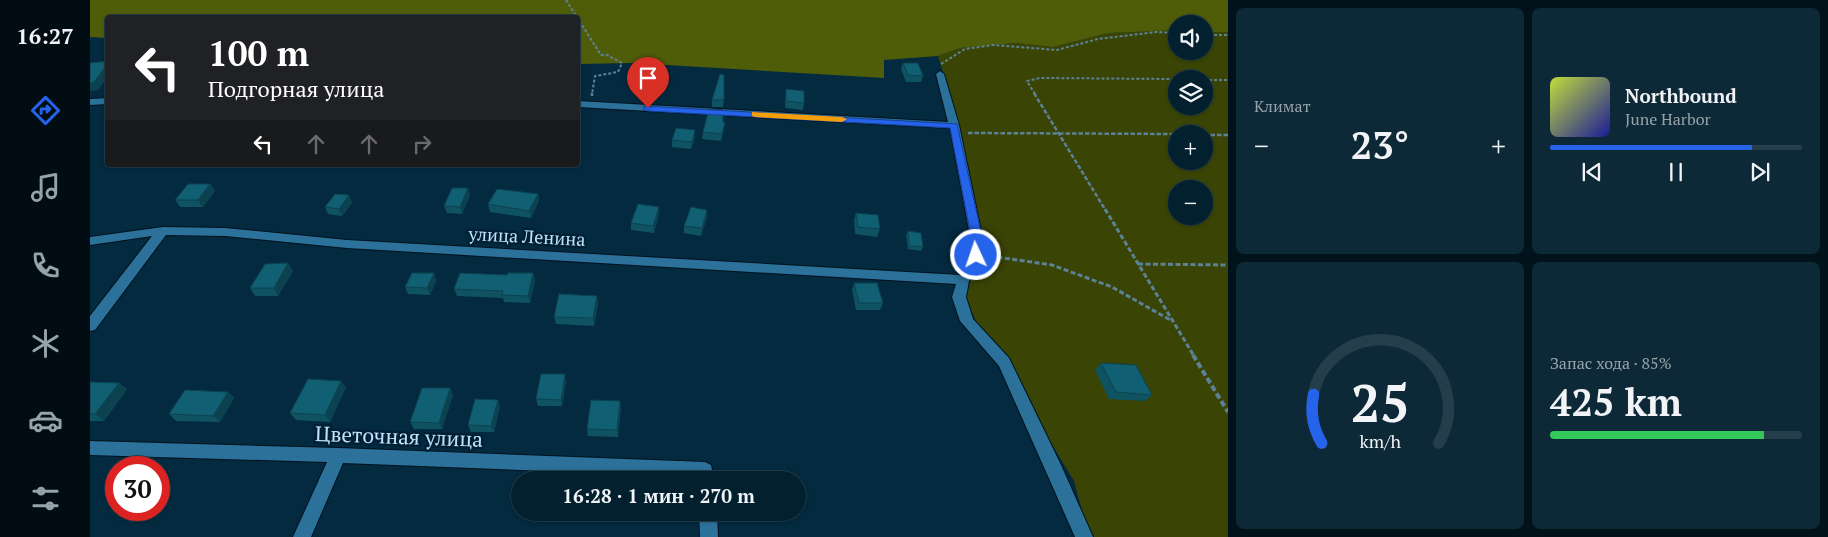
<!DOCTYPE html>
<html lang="ru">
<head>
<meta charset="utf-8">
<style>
  body { margin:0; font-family:"PT Serif",serif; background:#0d2837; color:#f1f3f6; height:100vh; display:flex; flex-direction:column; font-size:19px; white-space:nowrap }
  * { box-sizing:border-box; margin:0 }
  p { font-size:16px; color:#97a3aa }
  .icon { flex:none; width:28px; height:28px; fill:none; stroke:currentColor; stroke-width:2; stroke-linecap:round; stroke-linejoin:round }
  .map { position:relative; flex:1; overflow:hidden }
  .panel { display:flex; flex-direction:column; gap:8px; padding:8px; background:#02121a; width:600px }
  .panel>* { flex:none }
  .banner { position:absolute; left:15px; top:15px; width:475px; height:152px; border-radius:5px; box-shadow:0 1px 4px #0004,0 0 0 1px #243e4b; background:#202124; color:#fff; overflow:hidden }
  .tools { position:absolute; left:1078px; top:15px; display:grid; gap:10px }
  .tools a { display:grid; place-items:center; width:45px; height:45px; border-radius:50%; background:#03202f; box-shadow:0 1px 4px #0004,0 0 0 1px #243e4b; font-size:25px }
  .speed { position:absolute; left:15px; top:456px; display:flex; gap:10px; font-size:25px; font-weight:700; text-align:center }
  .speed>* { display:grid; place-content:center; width:65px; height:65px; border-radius:50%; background:#03202f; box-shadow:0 1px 4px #0004,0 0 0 1px #243e4b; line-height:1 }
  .speed .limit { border:8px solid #d22; background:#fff; color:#111 }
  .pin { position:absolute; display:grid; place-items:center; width:42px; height:42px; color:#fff; margin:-51px -21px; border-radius:50% 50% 50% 0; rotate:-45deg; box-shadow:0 0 5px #0007 }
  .pin .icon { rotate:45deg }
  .me { position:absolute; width:55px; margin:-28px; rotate:357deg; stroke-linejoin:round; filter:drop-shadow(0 0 4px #0008) }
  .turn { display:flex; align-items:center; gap:18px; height:105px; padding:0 20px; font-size:22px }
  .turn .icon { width:65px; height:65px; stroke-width:2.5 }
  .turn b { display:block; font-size:35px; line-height:42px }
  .lanes { display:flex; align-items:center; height:48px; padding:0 20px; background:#0003; justify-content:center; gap:25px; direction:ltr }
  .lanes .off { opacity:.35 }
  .big { font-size:38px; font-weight:800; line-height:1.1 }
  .panel .widget { flex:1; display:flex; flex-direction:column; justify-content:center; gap:8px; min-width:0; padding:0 18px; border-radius:8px; background:#0d2837 }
  .panel .dial { align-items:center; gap:0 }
  .dial svg { height:130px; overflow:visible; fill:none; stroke:#243e4b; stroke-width:7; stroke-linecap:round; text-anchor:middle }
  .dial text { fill:#f1f3f6; stroke:none }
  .song { display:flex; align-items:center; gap:15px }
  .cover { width:60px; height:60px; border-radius:8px; background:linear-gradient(135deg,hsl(70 70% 55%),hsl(240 70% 35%)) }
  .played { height:5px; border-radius:2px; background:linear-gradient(90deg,#2563eb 80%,#243e4b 80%) }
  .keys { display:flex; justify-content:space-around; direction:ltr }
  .heat { display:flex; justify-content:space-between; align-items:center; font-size:28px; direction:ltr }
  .charge { height:8px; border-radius:4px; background:linear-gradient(90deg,#34c759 85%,#243e4b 0) }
  .panel .tiles { flex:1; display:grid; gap:8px; grid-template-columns:repeat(2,1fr) }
  .trip { position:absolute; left:421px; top:471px; width:295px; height:50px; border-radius:25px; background:#03202f; box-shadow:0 1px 4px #0004,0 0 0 1px #243e4b; font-weight:800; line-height:50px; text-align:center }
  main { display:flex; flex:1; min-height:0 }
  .tab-bar { display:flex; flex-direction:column; width:90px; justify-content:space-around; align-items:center; background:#010d13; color:#97a3aa }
  .tab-bar .icon { width:35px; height:35px }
  .tab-bar .on { color:#2563eb }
  .tab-bar b { font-size:22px; color:#f1f3f6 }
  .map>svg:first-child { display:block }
  .green { fill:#3a4405; fill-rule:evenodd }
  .forest { fill:#505d08 }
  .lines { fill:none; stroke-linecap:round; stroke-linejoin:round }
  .minor-casing { stroke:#00121e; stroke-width:2 }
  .path-far3 { stroke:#5d8197; stroke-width:2; stroke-dasharray:3 2; stroke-linecap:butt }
  .path-far2 { stroke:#5d8197; stroke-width:2.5; stroke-dasharray:4.5 2; stroke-linecap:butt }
  .path-far1 { stroke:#5d8197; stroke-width:3; stroke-dasharray:5 2.5; stroke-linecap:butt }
  .path { stroke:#5d8197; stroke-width:4; stroke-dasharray:6 3; stroke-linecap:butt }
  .minor { fill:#2c719a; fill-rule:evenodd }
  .wall { fill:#0f5262 }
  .shaded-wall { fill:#0c4250 }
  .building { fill:#115f72; stroke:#0c4250 }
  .route { fill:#2563eb; stroke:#184099 }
  .slow { fill:#f59e0b }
  .labels { text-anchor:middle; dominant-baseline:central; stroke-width:5; stroke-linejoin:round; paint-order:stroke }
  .street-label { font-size:18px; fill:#c0e1f9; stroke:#002035 }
  .near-street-label { font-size:21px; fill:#c0e1f9; stroke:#002035 }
</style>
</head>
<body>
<main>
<nav class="tab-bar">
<b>16:27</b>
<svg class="icon on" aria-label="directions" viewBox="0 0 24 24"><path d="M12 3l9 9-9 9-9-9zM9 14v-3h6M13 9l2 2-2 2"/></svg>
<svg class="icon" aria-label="music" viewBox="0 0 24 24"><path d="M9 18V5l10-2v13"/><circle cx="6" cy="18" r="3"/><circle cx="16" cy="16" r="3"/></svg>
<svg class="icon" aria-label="phone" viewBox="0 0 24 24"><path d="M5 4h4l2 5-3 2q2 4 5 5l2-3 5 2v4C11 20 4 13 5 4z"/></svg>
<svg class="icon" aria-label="climate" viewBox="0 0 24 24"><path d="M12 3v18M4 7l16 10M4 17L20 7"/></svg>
<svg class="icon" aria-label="car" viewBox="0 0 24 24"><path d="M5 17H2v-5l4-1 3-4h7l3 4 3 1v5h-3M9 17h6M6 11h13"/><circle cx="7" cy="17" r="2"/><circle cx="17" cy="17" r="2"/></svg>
<svg class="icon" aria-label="filters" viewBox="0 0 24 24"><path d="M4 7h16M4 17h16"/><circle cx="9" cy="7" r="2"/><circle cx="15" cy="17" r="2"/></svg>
</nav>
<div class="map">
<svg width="1138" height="537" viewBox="0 0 1138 537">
  <rect width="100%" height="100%" fill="#042a3f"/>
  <!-- green -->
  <path class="green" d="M1071 30H1086V51H1114V32H1138V537H999L984 481 955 433 937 394 914 354 886 322 876 297 875 286 890 273 897 248 885 205 864 107 848 56 870 48 925 43 963 47 1018 33ZM1086 79H1114V106H1086ZM1086 134H1114V161H1086ZM1086 189H1114V216H1086Z"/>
  <!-- forest -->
  <path class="forest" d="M0 0H1138V32H1114V24H1086V30L1018 33 963 47 925 43 870 48 848 56 794 60V78L543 63 488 64V18H18L17 38 0 37Z"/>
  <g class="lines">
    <!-- minor casing -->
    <g class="minor-casing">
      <g id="minor">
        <path d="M850 71 854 74 869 125 893 241 892 262 879 281 876 297 883 319 919 358 971 465 1003 537H985L909 366 870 321 862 297 866 284 257 248 135 236 76 235 5 330 0 331V316L62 236 0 245V237L73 227 135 228 257 240 870 275 880 261 881 241 860 128 488 107V101L858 122 846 74Z"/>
        <path d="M18 98V104L0 105V99Z"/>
        <path d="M0 441 248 448 615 462 621 465 624 480H608L607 477 253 463 221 537H203L237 462 0 455Z"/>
        <path d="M609 512H627L628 537H610Z"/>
      </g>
    </g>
    <!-- path-far3 -->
    <g class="path-far3">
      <path d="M476 0 511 55H517L532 63 528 72 505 76 502 94"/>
      <path d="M1114 35H1138"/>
      <path d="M851 64 875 49 904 45 967 50 1008 39 1066 32 1086 33"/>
      <path d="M1114 80H1138"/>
      <path d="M945 94 937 81 950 78 1086 79"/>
    </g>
    <!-- path-far2 -->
    <g class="path-far2">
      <path d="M502 93V96"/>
      <path d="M944 93 1016 211"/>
      <path d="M878 133 1086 134"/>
      <path d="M1114 135H1138"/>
    </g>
    <!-- path-far1 -->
    <g class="path-far1">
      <path d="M1015 209 1104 356"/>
      <path d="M900 256 962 265 1022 287 1082 321"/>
      <path d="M1048 264 1138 265"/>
    </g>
    <!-- path -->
    <path class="path" d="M1103 355 1138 412"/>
    <!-- minor -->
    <use href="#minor" class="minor"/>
  </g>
  <!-- wall -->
  <g class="wall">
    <path d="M813 63 833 76 831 82H816L811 69Z"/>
    <path d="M696 89 714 103 713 110 695 108Z"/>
    <path d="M622 100H634L633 107H622Z"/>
    <path d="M633 122 634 129 631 141 612 139 613 132Z"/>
    <path d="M605 137 601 149 582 147V140Z"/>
    <path d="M120 184 125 191 113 207H90L85 200Z"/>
    <path d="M378 188 380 195 372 214 357 213 354 206Z"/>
    <path d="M448 194 449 201 441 218 400 212 398 204Z"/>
    <path d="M259 195 262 203 252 216 238 214 235 207Z"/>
    <path d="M766 213 790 229 787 237 765 234 764 220Z"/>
    <path d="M569 214 564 233 541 230V223Z"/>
    <path d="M617 217 611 236 594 233V226Z"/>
    <path d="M818 231 833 247 831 251 818 249 816 235Z"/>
    <path d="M203 271 188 296H165L160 288Z"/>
    <path d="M344 273 346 281 340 295 318 294 315 287Z"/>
    <path d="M443 273 445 281 440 303 414 302 413 298 367 296 364 289 417 275Z"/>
    <path d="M764 283 793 303 790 310H766L762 290Z"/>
    <path d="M508 303 504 326 466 324 464 317Z"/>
    <path d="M1011 363 1062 395 1055 401 1019 399 1005 370Z"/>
    <path d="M476 381 472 406H448L446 399Z"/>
    <path d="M0 382 29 383 37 389 14 421H0Z"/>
    <path d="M256 387 240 422 206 420 200 413Z"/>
    <path d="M360 388 363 395 352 429H324L320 422Z"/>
    <path d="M138 392 144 398 130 422 86 421 79 414Z"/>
    <path d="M530 401 531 408 528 437 498 436 497 429Z"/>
    <path d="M410 407 404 432H381L378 425Z"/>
  </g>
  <!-- shaded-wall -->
  <g class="shaded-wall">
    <path d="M18 64V77L8 90 0 91V83Z"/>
    <path d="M635 122 634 129 631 141 632 134Z"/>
    <path d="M605 130V137L601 149 602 142Z"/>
    <path d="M120 184 125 191 113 207 108 200Z"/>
    <path d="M378 188 380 195 372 214 370 207Z"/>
    <path d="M448 194 449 201 441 218 439 211Z"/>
    <path d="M259 195 262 203 252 216 249 209Z"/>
    <path d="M569 207V214L564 233 563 226Z"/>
    <path d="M617 210V217L611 236 612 228Z"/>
    <path d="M198 263 203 271 188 296 184 288Z"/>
    <path d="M344 273 346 281 340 295 337 288Z"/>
    <path d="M443 273 445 281 440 303 438 296Z"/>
    <path d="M507 296 508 303 504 326 503 318Z"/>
    <path d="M475 374 476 381 472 406 471 400Z"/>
    <path d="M251 381 256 387 240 422 235 415Z"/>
    <path d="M29 383 37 389 14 421 5 414Z"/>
    <path d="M360 388 363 395 352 429 349 423Z"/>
    <path d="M138 392 144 398 130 422 123 416Z"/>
    <path d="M408 400 410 407 404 432 401 426Z"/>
    <path d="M530 401 531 408 528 437 527 430Z"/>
  </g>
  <!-- building -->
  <g class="building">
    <path d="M18 61V64L3 83H0V63Z"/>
    <path d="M813 63H828L833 76 818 75Z"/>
    <path d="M630 74 634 75V100H622Z"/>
    <path d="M696 89 714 91V103L696 101Z"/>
    <path d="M619 109 633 110V122H635L632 134 613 132Z"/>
    <path d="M586 128 605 130 602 142 582 140Z"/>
    <path d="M98 184H120L108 200H85Z"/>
    <path d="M362 188H378L370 207 354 206Z"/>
    <path d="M407 189 448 194 439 211 398 204Z"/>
    <path d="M245 194 259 195 249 209 235 207Z"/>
    <path d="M548 204 569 207 563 226 541 223Z"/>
    <path d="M601 207 617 210 612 228 594 226Z"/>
    <path d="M766 213 788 215 790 229 768 227Z"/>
    <path d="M818 231 831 233 833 247 819 246Z"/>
    <path d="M198 263 184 288H160L175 264Z"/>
    <path d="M322 273H344L337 288 315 287Z"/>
    <path d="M370 273 417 275 418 273H443L438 296 412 295 413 291 364 289Z"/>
    <path d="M764 283H787L793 303H769Z"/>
    <path d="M469 294 507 296 503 318 464 317Z"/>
    <path d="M1011 363 1046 365 1062 395 1026 392Z"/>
    <path d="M451 374H475L471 400 446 399Z"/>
    <path d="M218 379 251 381 235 415 200 413Z"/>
    <path d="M0 382 29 383 5 414H0Z"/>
    <path d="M332 388H360L349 423 320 422Z"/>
    <path d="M95 390 138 392 123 416 79 414Z"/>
    <path d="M385 399 408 400 401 426 378 425Z"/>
    <path d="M501 400 530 401 527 430 497 429Z"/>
  </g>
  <!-- route -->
  <path class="route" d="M554 106 867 124 893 241 892 255 886 259 881 255 882 241 860 128 558 111 554 110Z"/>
  <!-- slow -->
  <path class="slow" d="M662 112 752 117 757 119 752 122 665 117 662 116Z"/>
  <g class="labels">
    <!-- street labels -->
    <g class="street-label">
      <text transform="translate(437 236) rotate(3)">улица Ленина</text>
    </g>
    <!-- near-street labels -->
    <g class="near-street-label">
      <text transform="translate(309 436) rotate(2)">Цветочная улица</text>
    </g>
  </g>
</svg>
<div class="tools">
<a><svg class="icon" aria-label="sound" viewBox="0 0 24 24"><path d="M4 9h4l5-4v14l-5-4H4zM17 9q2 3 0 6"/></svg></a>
<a><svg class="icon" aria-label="layers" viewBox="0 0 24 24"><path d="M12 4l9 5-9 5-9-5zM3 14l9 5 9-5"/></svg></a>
<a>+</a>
<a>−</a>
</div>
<div class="speed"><div class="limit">30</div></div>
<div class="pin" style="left:558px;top:108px;background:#d93025"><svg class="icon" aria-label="arrive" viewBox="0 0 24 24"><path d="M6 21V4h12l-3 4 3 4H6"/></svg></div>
<svg class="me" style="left:886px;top:255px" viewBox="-20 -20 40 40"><circle r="17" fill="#2563eb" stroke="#fff" stroke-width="3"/><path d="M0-11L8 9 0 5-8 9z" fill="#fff"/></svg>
<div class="trip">16:28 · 1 мин · 270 m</div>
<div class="banner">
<div class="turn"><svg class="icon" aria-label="left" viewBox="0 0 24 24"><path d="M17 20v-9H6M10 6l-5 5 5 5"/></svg><div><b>100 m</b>Подгорная улица</div></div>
<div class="lanes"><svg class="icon" aria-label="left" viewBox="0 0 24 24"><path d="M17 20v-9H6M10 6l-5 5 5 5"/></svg><svg class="icon off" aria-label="ahead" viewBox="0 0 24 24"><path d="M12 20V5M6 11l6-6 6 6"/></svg><svg class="icon off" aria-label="ahead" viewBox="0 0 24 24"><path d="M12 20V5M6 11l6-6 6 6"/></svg><svg class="icon off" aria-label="right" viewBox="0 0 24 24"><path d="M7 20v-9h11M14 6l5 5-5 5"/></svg></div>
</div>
</div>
<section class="panel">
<div class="tiles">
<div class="widget"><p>Климат</p>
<div class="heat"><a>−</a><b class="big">23°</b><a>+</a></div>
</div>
<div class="widget">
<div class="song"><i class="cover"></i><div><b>Northbound</b><p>June Harbor</p></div></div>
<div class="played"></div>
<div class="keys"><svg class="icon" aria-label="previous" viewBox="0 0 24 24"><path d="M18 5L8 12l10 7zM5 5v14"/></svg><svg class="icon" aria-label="pause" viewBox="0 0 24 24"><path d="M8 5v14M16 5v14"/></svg><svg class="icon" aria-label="next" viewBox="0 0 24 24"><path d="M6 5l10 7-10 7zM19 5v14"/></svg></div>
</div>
<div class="widget dial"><svg viewBox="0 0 100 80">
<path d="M14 69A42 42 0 1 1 86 69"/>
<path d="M14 69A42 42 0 0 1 9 39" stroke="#2563eb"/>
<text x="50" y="56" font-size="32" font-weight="700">25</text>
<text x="50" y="72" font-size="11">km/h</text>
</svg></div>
<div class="widget"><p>Запас хода · 85%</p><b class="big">425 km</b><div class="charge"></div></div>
</div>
</section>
</main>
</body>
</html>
